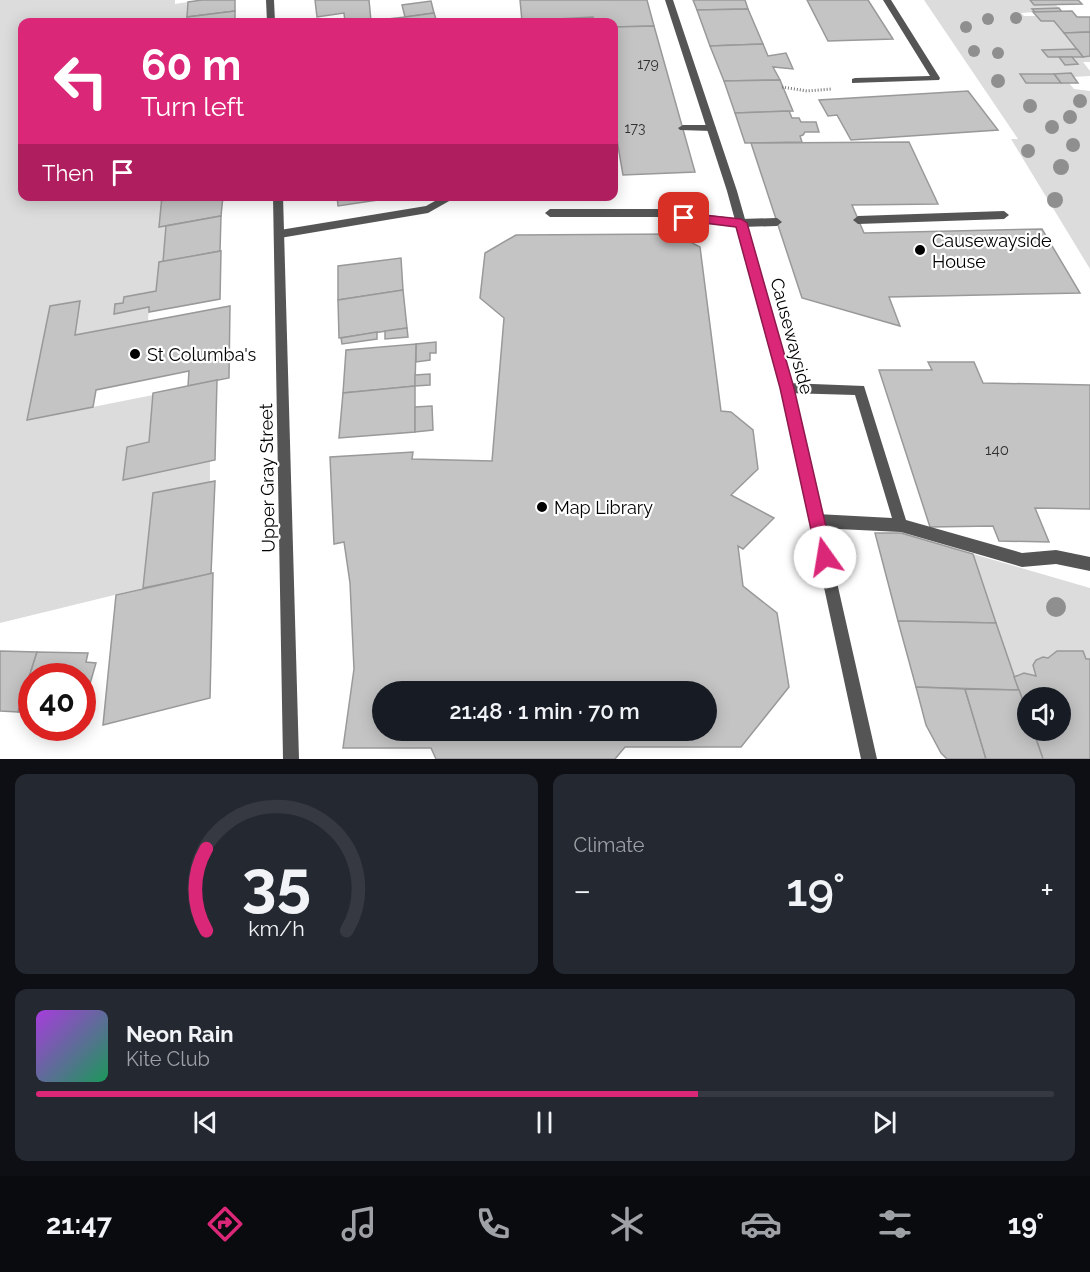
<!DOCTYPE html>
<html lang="en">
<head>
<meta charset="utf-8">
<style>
  body { margin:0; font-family:Raleway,sans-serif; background:#242831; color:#f1f3f6; height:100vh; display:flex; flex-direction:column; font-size:22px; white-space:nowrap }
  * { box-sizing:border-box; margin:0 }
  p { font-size:20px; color:#9ea1a6 }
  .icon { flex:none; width:33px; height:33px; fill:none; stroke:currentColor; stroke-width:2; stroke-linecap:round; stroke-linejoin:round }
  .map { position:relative; height:759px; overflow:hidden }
  .sheet { display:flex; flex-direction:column; gap:15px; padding:15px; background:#0d0f14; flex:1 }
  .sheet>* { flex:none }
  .guide { position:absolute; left:18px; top:18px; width:600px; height:183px; border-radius:12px; box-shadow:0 3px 15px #0003; background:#db2777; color:#fff; overflow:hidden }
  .tools { position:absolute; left:1017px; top:687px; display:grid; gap:12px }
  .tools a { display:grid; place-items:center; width:54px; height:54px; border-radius:50%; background:#171b24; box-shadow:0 3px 15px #0003; font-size:30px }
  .speed { position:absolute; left:18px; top:663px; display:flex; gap:12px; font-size:30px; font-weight:700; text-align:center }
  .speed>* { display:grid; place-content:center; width:78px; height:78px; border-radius:50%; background:#171b24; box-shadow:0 3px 15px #0003; line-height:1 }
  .speed .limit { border:9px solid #d22; background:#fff; color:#111 }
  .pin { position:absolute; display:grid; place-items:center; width:51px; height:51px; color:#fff; margin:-26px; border-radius:12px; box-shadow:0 3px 9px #0006 }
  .me { position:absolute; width:66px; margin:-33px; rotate:347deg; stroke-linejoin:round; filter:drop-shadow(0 0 4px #0008) }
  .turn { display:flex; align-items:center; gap:21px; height:126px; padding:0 24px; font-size:27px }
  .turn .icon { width:78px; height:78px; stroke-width:2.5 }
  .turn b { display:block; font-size:42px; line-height:51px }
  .then { display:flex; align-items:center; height:57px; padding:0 24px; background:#0003; gap:12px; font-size:22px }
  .big { font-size:45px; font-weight:600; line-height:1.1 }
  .sheet .widget { flex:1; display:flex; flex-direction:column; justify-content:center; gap:9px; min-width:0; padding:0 21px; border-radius:12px; background:#242831 }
  .sheet .dial { align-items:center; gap:0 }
  .dial svg { height:156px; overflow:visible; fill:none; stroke:#363941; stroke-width:7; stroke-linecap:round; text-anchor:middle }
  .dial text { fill:#f1f3f6; stroke:none }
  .song { display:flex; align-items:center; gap:18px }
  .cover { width:72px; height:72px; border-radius:9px; background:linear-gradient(135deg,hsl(280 70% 55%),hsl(150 70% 35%)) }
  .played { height:6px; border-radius:3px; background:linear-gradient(90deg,#db2777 65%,#363941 65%) }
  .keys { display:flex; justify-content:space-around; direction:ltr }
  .heat { display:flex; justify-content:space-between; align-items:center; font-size:33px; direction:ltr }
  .sheet .tiles { flex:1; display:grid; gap:15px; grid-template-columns:1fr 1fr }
  .widget:last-child { grid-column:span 2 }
  .trip { position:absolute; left:372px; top:681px; width:345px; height:60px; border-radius:30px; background:#171b24; box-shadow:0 3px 15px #0003; font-weight:600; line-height:60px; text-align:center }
  .menu { display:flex; height:96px; justify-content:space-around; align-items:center; background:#090b0e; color:#9ea1a6 }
  .menu .icon { width:42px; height:42px }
  .menu .active { color:#db2777 }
  .menu b { font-size:27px; color:#f1f3f6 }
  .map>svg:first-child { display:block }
  .green { fill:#dcdcdc }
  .building { fill:#c4c4c4; stroke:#999; stroke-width:1.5; fill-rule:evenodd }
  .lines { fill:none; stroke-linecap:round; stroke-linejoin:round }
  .path { stroke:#777; stroke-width:3; stroke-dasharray:1 2; stroke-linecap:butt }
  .service { fill:#555; fill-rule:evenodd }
  .minor { fill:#555; fill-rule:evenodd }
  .tertiary { fill:#555; fill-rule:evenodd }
  .tree { fill:#8f8f8f }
  .route { fill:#db2777; stroke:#8e194d; stroke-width:1.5 }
  .poi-dot { fill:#000; stroke:#fff; stroke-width:2 }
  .labels { text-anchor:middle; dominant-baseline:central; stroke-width:4.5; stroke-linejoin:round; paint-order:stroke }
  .far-number-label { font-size:14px; fill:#313131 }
  .number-label { font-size:15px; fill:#313131 }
  .poi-label { font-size:18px; fill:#000; stroke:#fff; text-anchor:start }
  .street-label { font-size:18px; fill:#000; stroke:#fff }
</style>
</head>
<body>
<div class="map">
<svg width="1090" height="759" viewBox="0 0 1090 759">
  <rect width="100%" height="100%" fill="#fff"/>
  <!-- green -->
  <g class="green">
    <path d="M0 0H175V4L188 2 187 22H22V196L162 197 159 227 166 226 163 262 156 291 124 297 123 303 115 305 114 314 149 307 148 321 75 335 80 301 50 307 27 420 153 395 149 442 127 447 124 480 210 461V482L153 494 143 588 0 623Z"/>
    <path d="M924 0H1030L1034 5H1056L1059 8 1033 9 1035 12 1021 13 1024 16H1036L1041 21H1054L1077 49 1043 51 1048 57H1059L1065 65 1078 64 1072 57 1090 56V62H1083L1090 71V76L1073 77 1071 73 1020 75 1026 83H1069L1074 89 1090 91V269L1011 139H1018Z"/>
    <path d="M973 554 1090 588V659H1086L1083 652 1057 651 1048 658 1043 657 1036 660 1033 666 1036 676 1024 673 1014 677Z"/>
  </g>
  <!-- building -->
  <g class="building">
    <path d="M202 0H235V11L187 17 188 2Z"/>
    <path d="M315 0H369L371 21 345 22 344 13 317 17Z"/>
    <path d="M520 0H647L654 26 614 27V22H594L593 17 522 21Z"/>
    <path d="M693 0H745L748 9 697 10Z"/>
    <path d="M807 0H868L893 39 828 41Z"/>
    <path d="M1030 0H1078L1082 4 1034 5Z"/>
    <path d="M431 1 434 13 405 17 402 5Z"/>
    <path d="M1059 8 1062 12H1035L1032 9Z"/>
    <path d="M748 9 763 44 710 46 697 10Z"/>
    <path d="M235 11V22H187V17Z"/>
    <path d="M1072 11 1077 17H1090V32L1064 33 1054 21H1041L1033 12Z"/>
    <path d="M434 13 437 22H361L405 17Z"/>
    <path d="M654 26 695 172 623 175 614 123V27Z"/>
    <path d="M1090 32V56L1083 57 1064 33Z"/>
    <path d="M763 44 768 56 786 53 793 69 773 67 780 80 724 81 710 46Z"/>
    <path d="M1077 49 1083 57H1048L1042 50Z"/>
    <path d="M1059 57H1072L1078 64 1065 65Z"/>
    <path d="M1071 73 1078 83H1061L1054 74Z"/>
    <path d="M1020 74H1054L1061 83H1026Z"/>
    <path d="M780 80 793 111 735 113 724 81Z"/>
    <path d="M968 91 998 130 851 140 837 115 828 116 819 100Z"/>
    <path d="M789 111 792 118H799L801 122H816L819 132H805L803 135 800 136 802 142 745 143 735 113Z"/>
    <path d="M909 142 938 204 852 205 864 233 1042 229 1080 293 889 297 900 326 802 298 751 143Z"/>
    <path d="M162 196H223L221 216 159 227Z"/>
    <path d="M337 196H391V198L338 206Z"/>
    <path d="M221 216 220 251 163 262 166 226Z"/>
    <path d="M675 234 700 247 721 411 731 412 753 430 758 469 731 495 774 518 743 549 738 546 743 586 777 613 789 687 741 747H625L615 759H436L431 748H343L354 669 350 583 344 542 334 544 330 457 413 452 412 459 492 461 504 318 480 298 485 253 516 235ZM382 692H706V730H382Z"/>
    <path d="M221 251 220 299 149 312V307L114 314 115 304 123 303 124 297 156 291 159 262Z"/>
    <path d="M401 258 403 290 338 300V266Z"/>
    <path d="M403 290 407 328 339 338 338 300Z"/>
    <path d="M80 301 75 335 230 306 229 378 188 386 189 371 96 390 93 407 27 420 50 306Z"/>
    <path d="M407 328 408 337 385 339V331Z"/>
    <path d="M377 332V339L342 344 341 338Z"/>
    <path d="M436 342V353H430V360L416 362V344Z"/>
    <path d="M416 344 415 386 343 393 346 350Z"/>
    <path d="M928 362H974L983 383 1090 385V509L1035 508 1049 542 999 541 993 526 930 527 879 370H932Z"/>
    <path d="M430 374V385L415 386V375Z"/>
    <path d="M217 380 215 460 123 480 127 447 149 442 153 393Z"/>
    <path d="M415 386V432L339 438 343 393Z"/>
    <path d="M432 406 433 430 415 432V407Z"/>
    <path d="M215 481 211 574 143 588 153 493Z"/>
    <path d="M875 533H901L973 554 996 623 898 621Z"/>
    <path d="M213 573 210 698 103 725 116 595Z"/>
    <path d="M898 621 996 623 1019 690 916 687Z"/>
    <path d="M0 651 37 652 18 712 0 711Z"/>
    <path d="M1057 651H1083L1086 659H1090V759H1043L1033 730H1060V698H1028V714L1014 677 1024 673 1036 676 1033 665 1036 660 1043 657 1048 658Z"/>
    <path d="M37 652 88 653 86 662 96 663 83 708 82 676H32V712H18Z"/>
    <path d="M916 687 965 689 986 759H947L941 753 926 725Z"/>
    <path d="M965 689 1019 690 1028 714V730H1033L1043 759H986Z"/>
  </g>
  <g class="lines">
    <!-- path -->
    <path class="path" d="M782 87 807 91 832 89"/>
    <!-- service -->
    <g class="service">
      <path d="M883 0H891L940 78 939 80 852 83V79L855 78 930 76Z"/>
      <path d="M683 125H711L716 128 711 131 680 130 678 128Z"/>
      <path d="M444 196H458L428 213 280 238 275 234 280 230 426 206Z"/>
      <path d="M550 209H662L741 219 777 218 782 222 777 226 741 227 662 217H550L545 213Z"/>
      <path d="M1004 211 1009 215 1004 219 858 224 853 220 858 216Z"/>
      <path d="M787 383 864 386 906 520 1022 553 1056 550 1090 557V571L1056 564 1022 567 901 532 817 528 812 526 810 521 812 516 817 514 892 518 855 395 787 393 783 392 781 388 783 384Z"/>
    </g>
    <!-- minor -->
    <g class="minor">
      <path d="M266 0H274L275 22H267Z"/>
      <path d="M273 196H283L299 759H283Z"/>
    </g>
    <!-- tertiary -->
    <path class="tertiary" d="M665 0H673L737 191 793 388 877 759H861L781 388 727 191Z"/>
  </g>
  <!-- trees -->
  <g class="tree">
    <circle cx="1016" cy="18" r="6"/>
    <circle cx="988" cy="19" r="6"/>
    <circle cx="966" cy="27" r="6"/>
    <circle cx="974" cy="51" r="6"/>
    <circle cx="998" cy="53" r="6"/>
    <circle cx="998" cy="81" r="7"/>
    <circle cx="1080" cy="101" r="7"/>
    <circle cx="1030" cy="106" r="7"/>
    <circle cx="1070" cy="117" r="7"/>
    <circle cx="1052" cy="127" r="7"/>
    <circle cx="1073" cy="145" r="7"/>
    <circle cx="1028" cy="151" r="7"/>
    <circle cx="1061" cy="167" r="8"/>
    <circle cx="1055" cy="200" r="8"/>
    <circle cx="1056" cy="607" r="10"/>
  </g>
  <!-- route -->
  <path class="route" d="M684 213 741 219 747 223 794 388 833 557 830 563 825 565 819 563 817 557 780 388 736 227 680 220V215Z"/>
  <!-- markers -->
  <g class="poi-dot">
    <circle cx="920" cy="250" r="6"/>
    <circle cx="135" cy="354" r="6"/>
    <circle cx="542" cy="507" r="6"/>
  </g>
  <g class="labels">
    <!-- far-number labels -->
    <g class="far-number-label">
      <text x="648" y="64">179</text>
      <text x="635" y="128">173</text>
    </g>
    <!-- number labels -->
    <g class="number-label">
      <text x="997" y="450">140</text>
    </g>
    <!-- poi labels -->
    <g class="poi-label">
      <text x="932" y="240">Causewayside<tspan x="932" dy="21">House</tspan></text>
      <text x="147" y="354">St Columba's</text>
      <text x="554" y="507">Map Library</text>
    </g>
    <!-- street labels -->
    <g class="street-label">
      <text transform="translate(792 336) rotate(75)">Causewayside</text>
      <text transform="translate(267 478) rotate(-91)">Upper Gray Street</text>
    </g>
  </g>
</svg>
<div class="tools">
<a><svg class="icon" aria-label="sound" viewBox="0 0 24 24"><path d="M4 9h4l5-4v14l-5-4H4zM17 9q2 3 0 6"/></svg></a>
</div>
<div class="speed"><div class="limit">40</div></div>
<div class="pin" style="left:684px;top:218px;background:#d93025"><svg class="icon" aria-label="arrive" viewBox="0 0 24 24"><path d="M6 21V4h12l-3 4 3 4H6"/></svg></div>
<svg class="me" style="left:825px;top:557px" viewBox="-20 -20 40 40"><circle r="19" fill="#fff"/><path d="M0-13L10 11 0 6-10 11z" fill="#db2777"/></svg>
<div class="trip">21:48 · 1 min · 70 m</div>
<div class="guide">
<div class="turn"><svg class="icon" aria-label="left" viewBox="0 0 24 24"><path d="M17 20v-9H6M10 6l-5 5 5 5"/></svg><div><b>60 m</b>Turn left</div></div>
<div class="then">Then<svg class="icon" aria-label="arrive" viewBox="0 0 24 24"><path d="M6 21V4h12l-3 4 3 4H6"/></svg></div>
</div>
</div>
<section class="sheet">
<div class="tiles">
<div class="widget dial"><svg viewBox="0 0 100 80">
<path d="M14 69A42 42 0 1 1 86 69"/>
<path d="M14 69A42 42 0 0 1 14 27" stroke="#db2777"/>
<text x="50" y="56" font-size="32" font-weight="700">35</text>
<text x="50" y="72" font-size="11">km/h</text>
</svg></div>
<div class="widget"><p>Climate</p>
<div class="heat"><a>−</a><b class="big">19°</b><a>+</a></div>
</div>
<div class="widget">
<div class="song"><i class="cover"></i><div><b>Neon Rain</b><p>Kite Club</p></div></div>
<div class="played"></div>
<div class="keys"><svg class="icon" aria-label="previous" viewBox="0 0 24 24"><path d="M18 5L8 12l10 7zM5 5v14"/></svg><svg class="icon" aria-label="pause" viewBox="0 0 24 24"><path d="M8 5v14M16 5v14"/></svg><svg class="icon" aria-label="next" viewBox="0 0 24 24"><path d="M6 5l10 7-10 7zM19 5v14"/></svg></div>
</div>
</div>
</section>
<nav class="menu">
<b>21:47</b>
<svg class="icon active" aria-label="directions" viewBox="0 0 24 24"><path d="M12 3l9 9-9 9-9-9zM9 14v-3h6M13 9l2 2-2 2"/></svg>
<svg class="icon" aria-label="music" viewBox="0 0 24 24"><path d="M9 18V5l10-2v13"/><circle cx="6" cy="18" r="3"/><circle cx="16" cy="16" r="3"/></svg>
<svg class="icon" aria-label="phone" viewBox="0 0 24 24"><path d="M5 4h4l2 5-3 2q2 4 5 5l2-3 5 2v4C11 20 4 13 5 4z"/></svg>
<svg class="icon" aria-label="climate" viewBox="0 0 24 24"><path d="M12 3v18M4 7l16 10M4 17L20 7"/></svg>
<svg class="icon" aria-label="car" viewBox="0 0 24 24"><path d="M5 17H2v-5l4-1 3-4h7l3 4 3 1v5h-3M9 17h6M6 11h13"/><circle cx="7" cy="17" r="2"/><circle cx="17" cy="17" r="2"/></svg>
<svg class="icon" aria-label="filters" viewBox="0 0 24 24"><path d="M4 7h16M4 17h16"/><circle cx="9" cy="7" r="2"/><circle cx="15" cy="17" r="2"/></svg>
<b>19°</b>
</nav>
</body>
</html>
